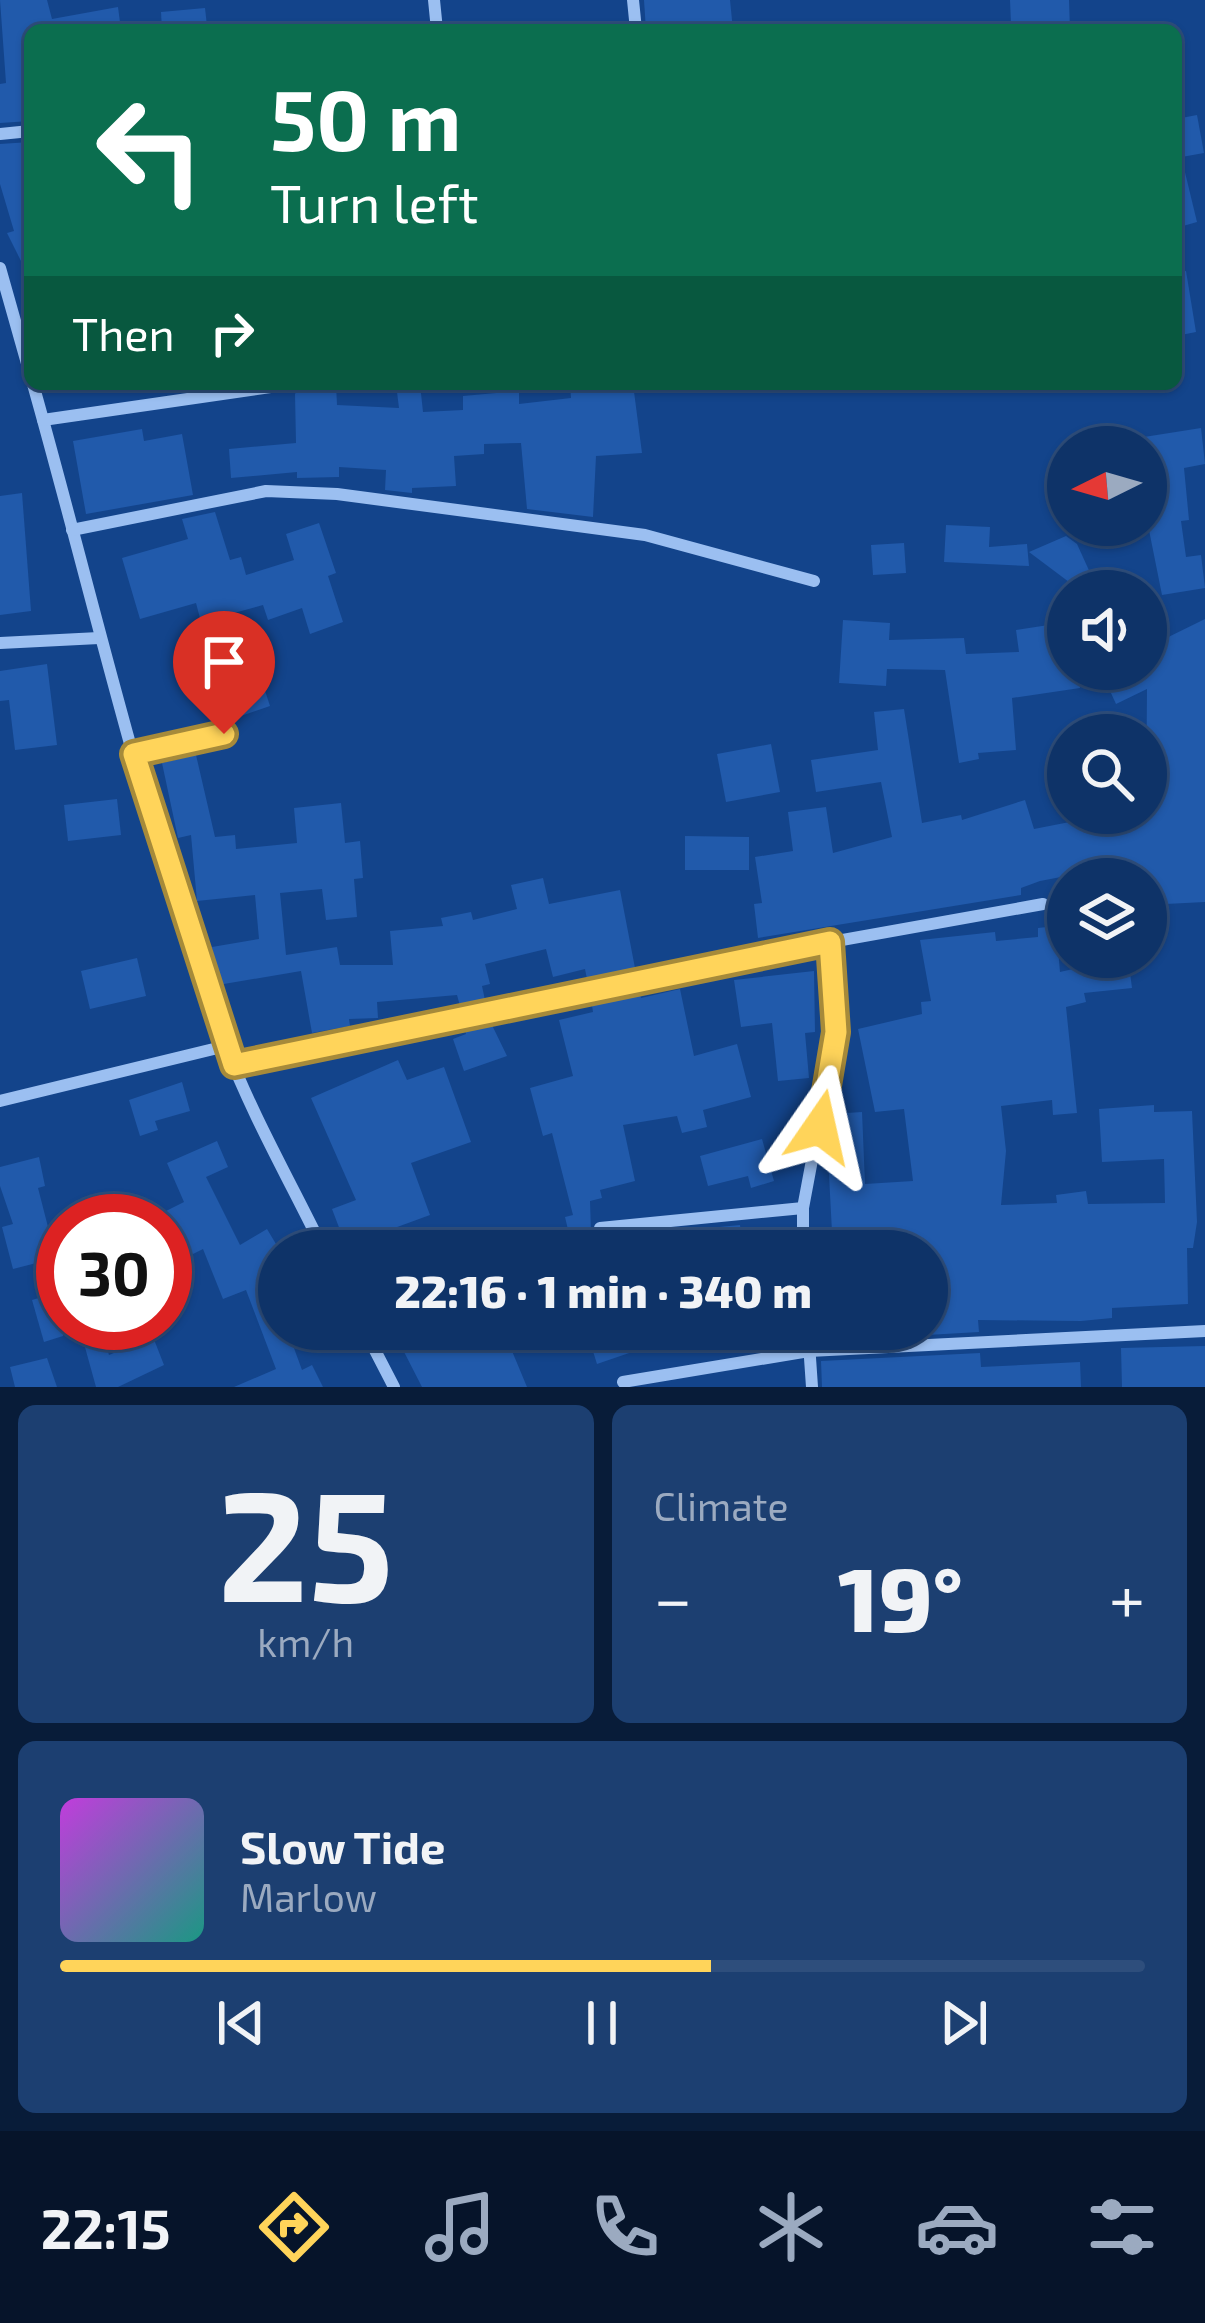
<!DOCTYPE html>
<html lang="en">
<head>
<meta charset="utf-8">
<style>
  body { margin:0; font-family:"Exo 2",sans-serif; background:#1c3f71; color:#f1f3f6; height:100vh; display:flex; flex-direction:column; font-size:45px; white-space:nowrap }
  * { box-sizing:border-box; margin:0 }
  p { font-size:39px; color:#9baac0 }
  .icon { flex:none; width:66px; height:66px; fill:none; stroke:currentColor; stroke-width:2; stroke-linecap:round; stroke-linejoin:round }
  .map { position:relative; height:1387px; overflow:hidden }
  .sheet { display:flex; flex-direction:column; gap:18px; padding:18px; background:#081c39; flex:1 }
  .sheet>* { flex:none }
  .banner { position:absolute; left:24px; top:24px; width:1158px; height:366px; border-radius:18px; box-shadow:0 3px 9px #0004,0 0 0 3px #2e4e7c; background:#0b6e4f; color:#fff; overflow:hidden }
  .needle { width:78px; rotate:265deg }
  .tools { position:absolute; left:1047px; top:426px; display:grid; gap:24px }
  .tools a { display:grid; place-items:center; width:120px; height:120px; border-radius:50%; background:#0e3368; box-shadow:0 3px 9px #0004,0 0 0 3px #2e4e7c; font-size:60px }
  .speed { position:absolute; left:36px; top:1194px; display:flex; gap:24px; font-size:60px; font-weight:700; text-align:center }
  .speed>* { display:grid; place-content:center; width:156px; height:156px; border-radius:50%; background:#0e3368; box-shadow:0 3px 9px #0004,0 0 0 3px #2e4e7c; line-height:1 }
  .speed .limit { border:18px solid #d22; background:#fff; color:#111 }
  .pin { position:absolute; display:grid; place-items:center; width:102px; height:102px; color:#fff; margin:-123px -51px; border-radius:50% 50% 50% 0; rotate:-45deg; box-shadow:0 0 12px #0007 }
  .pin .icon { rotate:45deg }
  .me { position:absolute; width:132px; margin:-66px; rotate:11deg; stroke-linejoin:round; filter:drop-shadow(0 0 9px #0008) }
  .turn { display:flex; align-items:center; gap:42px; height:252px; padding:0 48px; font-size:54px }
  .turn .icon { width:156px; height:156px; stroke-width:2.5 }
  .turn b { display:block; font-size:84px; line-height:102px }
  .then { display:flex; align-items:center; height:114px; padding:0 48px; background:#0003; gap:24px; font-size:45px }
  .big { font-size:90px; font-weight:800; line-height:1.1 }
  .sheet .card { flex:1; display:flex; flex-direction:column; justify-content:center; gap:18px; min-width:0; padding:0 42px; border-radius:18px; background:#1c3f71 }
  .sheet .dial { align-items:center; gap:0 }
  .dial b { font-size:156px; line-height:1 }
  .song { display:flex; align-items:center; gap:36px }
  .cover { width:144px; height:144px; border-radius:18px; background:linear-gradient(135deg,hsl(290 70% 55%),hsl(170 70% 35%)) }
  .played { height:12px; border-radius:6px; background:linear-gradient(90deg,#ffd45a 60%,#2e4e7c 60%) }
  .keys { display:flex; justify-content:space-around; direction:ltr }
  .heat { display:flex; justify-content:space-between; align-items:center; font-size:66px; direction:ltr }
  .sheet .tiles { flex:1; display:grid; gap:18px; grid-template-columns:1fr 1fr }
  .card:last-child { grid-column:span 2 }
  .trip { position:absolute; left:258px; top:1230px; width:690px; height:120px; border-radius:60px; background:#0e3368; box-shadow:0 3px 9px #0004,0 0 0 3px #2e4e7c; font-weight:800; line-height:120px; text-align:center }
  .dock { display:flex; height:192px; justify-content:space-around; align-items:center; background:#06142a; color:#9baac0 }
  .dock .icon { width:84px; height:84px }
  .dock .on { color:#ffd45a }
  .dock b { font-size:54px; color:#f1f3f6 }
  .map>svg:first-child { display:block }
  .building { fill:#215aab }
  .lines { fill:none; stroke-linecap:round; stroke-linejoin:round }
  .minor { stroke:#9bbff1; stroke-width:12 }
  .route-casing { stroke:#a68a3a; stroke-width:30 }
  .route { stroke:#ffd45a; stroke-width:21 }
</style>
</head>
<body>
<div class="map">
<svg width="1205" height="1387" viewBox="0 0 1205 1387">
  <rect width="100%" height="100%" fill="#13448b"/>
  <!-- building -->
  <g class="building">
    <path d="M0 0H47L52 19 118 7 121 30H30V121L0 123V84L6 83Z"/>
    <path d="M644 0H730L733 30H646Z"/>
    <path d="M1010 0H1069L1070 30H1047V22L1011 24Z"/>
    <path d="M205 8 207 26 162 30 161 12Z"/>
    <path d="M1197 115 1204 153 1176 158V119Z"/>
    <path d="M30 142V268L25 269 7 233 14 231 0 184V144Z"/>
    <path d="M1183 164 1197 222 1176 228V165Z"/>
    <path d="M1186 271 1196 332 1176 336V272Z"/>
    <path d="M336 384 337 405 399 408 396 384H420L423 412 463 410V396L519 391V404L571 398 570 384H633L642 453 596 456 593 517 527 509 521 443 484 444V454L454 456 456 486 412 488V493L385 490 386 470 339 467V477L297 478V472L231 478 229 449 296 443 295 394 301 385Z"/>
    <path d="M1201 428 1205 464 1184 468 1189 520 1181 521 1186 557 1201 555 1205 588 1162 595 1148 525H1156L1144 437Z"/>
    <path d="M142 429 144 441 182 434 193 495 86 514 73 441Z"/>
    <path d="M22 493 31 611 0 615V496Z"/>
    <path d="M215 512 230 560 241 557 246 575 294 560 286 534 319 523 336 573 328 576 343 622 310 634 302 608 268 620 263 605 201 622 196 603 140 619 122 558 188 539 182 519Z"/>
    <path d="M946 525 990 527 989 547 1027 544 1029 566 944 562Z"/>
    <path d="M1066 536 1077 544 1092 577 1081 591 1029 552Z"/>
    <path d="M904 543 906 573 873 575 871 545Z"/>
    <path d="M1205 619V902L1146 905V879H1083L1082 873 1040 881 1021 888V895L758 938 754 904 762 903 755 857 793 851 788 812 826 807 833 853 892 837 881 782 816 792 811 760 878 750 874 712 904 709 922 823 961 815 962 820 1025 800 1034 829 1090 818 1089 813H1146L1147 689 1116 704 1100 669H1156L1146 648Z"/>
    <path d="M843 620 890 623 889 640 964 638 966 654 1019 652 1016 630 1068 622V669H1077L1080 688 1012 698 1016 750 978 753 979 759 959 763 945 670 887 669 886 686 839 683Z"/>
    <path d="M252 651 270 706 241 716 223 661Z"/>
    <path d="M47 664 57 745 15 750 9 700 0 701V671Z"/>
    <path d="M771 744 780 792 726 802 717 754Z"/>
    <path d="M196 755 215 837 235 835 236 849 297 843 294 808 341 803 345 843 360 841 363 878 354 879 357 917 326 920 322 889 280 893 286 955 337 947 340 965H393L390 931 443 926 441 918 471 912 473 920 517 909 511 885 543 878 549 904 620 890 635 968 587 979 585 969 553 977 546 949 485 964 490 984 482 986 485 1000 460 1006 457 995 377 1002 378 1018 349 1019 350 1026 312 1033 301 971 218 985 212 947 259 939 255 895 197 901 191 835 178 838 162 763Z"/>
    <path d="M117 799 121 835 68 841 64 805Z"/>
    <path d="M685 836 749 837V870H685Z"/>
    <path d="M1056 926 1060 972 1099 963V957H1128L1132 988 1084 993 1086 1002 1066 1007 1077 1113 1053 1115 1052 1100 1001 1106 1006 1151 1001 1205 1057 1203 1056 1195 1086 1191 1088 1204 1165 1203 1164 1159 1102 1162 1099 1109 1154 1105V1112L1192 1111 1197 1222 1193 1248H1187L1188 1304 1112 1308V1318L1081 1321 978 1320 979 1332 927 1335V1251H833L827 1137 831 1114 862 1112 865 1184 913 1181 904 1109 875 1112 858 1029 922 1014 921 1002 931 1001 920 940 995 932 996 941 1038 937V928Z"/>
    <path d="M137 958 146 996 90 1009 81 971Z"/>
    <path d="M814 971 815 1032 805 1033 809 1078 778 1081 772 1023 741 1027 734 980Z"/>
    <path d="M639 989 641 998 680 989 694 1056 737 1044 751 1097 703 1110 707 1127 682 1133 677 1116 623 1125 635 1181 600 1190 602 1198 590 1201 591 1233 570 1238 565 1217 573 1215 552 1133 543 1136 530 1088 573 1076 559 1020 593 1012 591 999Z"/>
    <path d="M490 1021 507 1056 464 1071 453 1039 466 1034 464 1026Z"/>
    <path d="M398 1060 407 1080 444 1067 471 1142 411 1163 430 1215 389 1230 401 1251H348L332 1209 356 1200 311 1098Z"/>
    <path d="M182 1082 190 1111 155 1121 158 1130 140 1136 129 1100Z"/>
    <path d="M762 1139 774 1181 751 1188 748 1176 708 1186 700 1156Z"/>
    <path d="M217 1141 228 1167 206 1177 240 1245 267 1229 279 1249V1280L271 1285 279 1329H287L302 1370 312 1365 323 1387H234L276 1369 246 1290 223 1299 203 1249 189 1256 166 1211 184 1202 167 1163Z"/>
    <path d="M39 1157 45 1186 38 1188 56 1258 13 1269 2 1227 13 1224 0 1186V1167Z"/>
    <path d="M740 1225 741 1232 776 1228 779 1251H670L667 1232Z"/>
    <path d="M63 1291V1336L44 1342 32 1300Z"/>
    <path d="M376 1329H423L386 1348Z"/>
    <path d="M433 1329H568V1332L512 1351 527 1387H422L401 1346Z"/>
    <path d="M586 1329H677L680 1345 635 1351 597 1364Z"/>
    <path d="M749 1329H774L776 1346 752 1350Z"/>
    <path d="M103 1335 109 1355 153 1337 164 1365 118 1387H96L83 1340Z"/>
    <path d="M1205 1346V1387H1122L1121 1348Z"/>
    <path d="M980 1353 981 1367 1080 1362 1081 1387H822L821 1361Z"/>
    <path d="M47 1358 57 1387H15L10 1367Z"/>
  </g>
  <g class="lines">
    <!-- minor -->
    <g class="minor">
      <path d="M434 0 437 30"/>
      <path d="M633 0 636 30"/>
      <path d="M0 134 30 131"/>
      <path d="M0 268 30 374"/>
      <path d="M33 384C95 604 145 829 225 1044 252 1115 291 1183 324 1251"/>
      <path d="M43 420 291 384"/>
      <path d="M72 530 266 491 337 494 645 535 814 581"/>
      <path d="M0 643 99 638"/>
      <path d="M134 754 224 734"/>
      <path d="M234 1065 692 967 1043 904"/>
      <path d="M0 1101 226 1046"/>
      <path d="M600 1228 803 1208"/>
      <path d="M803 1251V1208L836 1032 829 942"/>
      <path d="M364 1329 394 1387"/>
      <path d="M808 1329 812 1387"/>
      <path d="M623 1382 809 1351 1205 1331"/>
    </g>
  </g>
  <g class="lines">
    <!-- route casing -->
    <g class="route-casing">
      <path id="route" d="M224 734 134 754 234 1065 830 942 836 1032 820 1127"/>
    </g>
    <!-- route -->
    <use href="#route" class="route"/>
  </g>
</svg>
<div class="tools">
<a><svg class="needle" viewBox="-14 -14 28 28"><path d="M0-13l5 13h-10z" fill="#e53935"/><path d="M0 13l5-13h-10z" fill="#9baac0"/></svg></a>
<a><svg class="icon" aria-label="sound" viewBox="0 0 24 24"><path d="M4 9h4l5-4v14l-5-4H4zM17 9q2 3 0 6"/></svg></a>
<a><svg class="icon" aria-label="search" viewBox="0 0 24 24"><circle cx="10" cy="10" r="6"/><path d="M15 15l6 6"/></svg></a>
<a><svg class="icon" aria-label="layers" viewBox="0 0 24 24"><path d="M12 4l9 5-9 5-9-5zM3 14l9 5 9-5"/></svg></a>
</div>
<div class="speed"><div class="limit">30</div></div>
<div class="pin" style="left:224px;top:734px;background:#d93025"><svg class="icon" aria-label="arrive" viewBox="0 0 24 24"><path d="M6 21V4h12l-3 4 3 4H6"/></svg></div>
<svg class="me" style="left:820px;top:1127px" viewBox="-20 -20 40 40"><path d="M0-17L14 15 0 8-14 15z" fill="#ffd45a" stroke="#fff" stroke-width="4"/></svg>
<div class="trip">22:16 · 1 min · 340 m</div>
<div class="banner">
<div class="turn"><svg class="icon" aria-label="left" viewBox="0 0 24 24"><path d="M17 20v-9H6M10 6l-5 5 5 5"/></svg><div><b>50 m</b>Turn left</div></div>
<div class="then">Then<svg class="icon" aria-label="right" viewBox="0 0 24 24"><path d="M7 20v-9h11M14 6l5 5-5 5"/></svg></div>
</div>
</div>
<section class="sheet">
<div class="tiles">
<div class="card dial"><b>25</b><p>km/h</p></div>
<div class="card"><p>Climate</p>
<div class="heat"><a>−</a><b class="big">19°</b><a>+</a></div>
</div>
<div class="card">
<div class="song"><i class="cover"></i><div><b>Slow Tide</b><p>Marlow</p></div></div>
<div class="played"></div>
<div class="keys"><svg class="icon" aria-label="previous" viewBox="0 0 24 24"><path d="M18 5L8 12l10 7zM5 5v14"/></svg><svg class="icon" aria-label="pause" viewBox="0 0 24 24"><path d="M8 5v14M16 5v14"/></svg><svg class="icon" aria-label="next" viewBox="0 0 24 24"><path d="M6 5l10 7-10 7zM19 5v14"/></svg></div>
</div>
</div>
</section>
<nav class="dock">
<b>22:15</b>
<svg class="icon on" aria-label="directions" viewBox="0 0 24 24"><path d="M12 3l9 9-9 9-9-9zM9 14v-3h6M13 9l2 2-2 2"/></svg>
<svg class="icon" aria-label="music" viewBox="0 0 24 24"><path d="M9 18V5l10-2v13"/><circle cx="6" cy="18" r="3"/><circle cx="16" cy="16" r="3"/></svg>
<svg class="icon" aria-label="phone" viewBox="0 0 24 24"><path d="M5 4h4l2 5-3 2q2 4 5 5l2-3 5 2v4C11 20 4 13 5 4z"/></svg>
<svg class="icon" aria-label="climate" viewBox="0 0 24 24"><path d="M12 3v18M4 7l16 10M4 17L20 7"/></svg>
<svg class="icon" aria-label="car" viewBox="0 0 24 24"><path d="M5 17H2v-5l4-1 3-4h7l3 4 3 1v5h-3M9 17h6M6 11h13"/><circle cx="7" cy="17" r="2"/><circle cx="17" cy="17" r="2"/></svg>
<svg class="icon" aria-label="filters" viewBox="0 0 24 24"><path d="M4 7h16M4 17h16"/><circle cx="9" cy="7" r="2"/><circle cx="15" cy="17" r="2"/></svg>
</nav>
</body>
</html>
